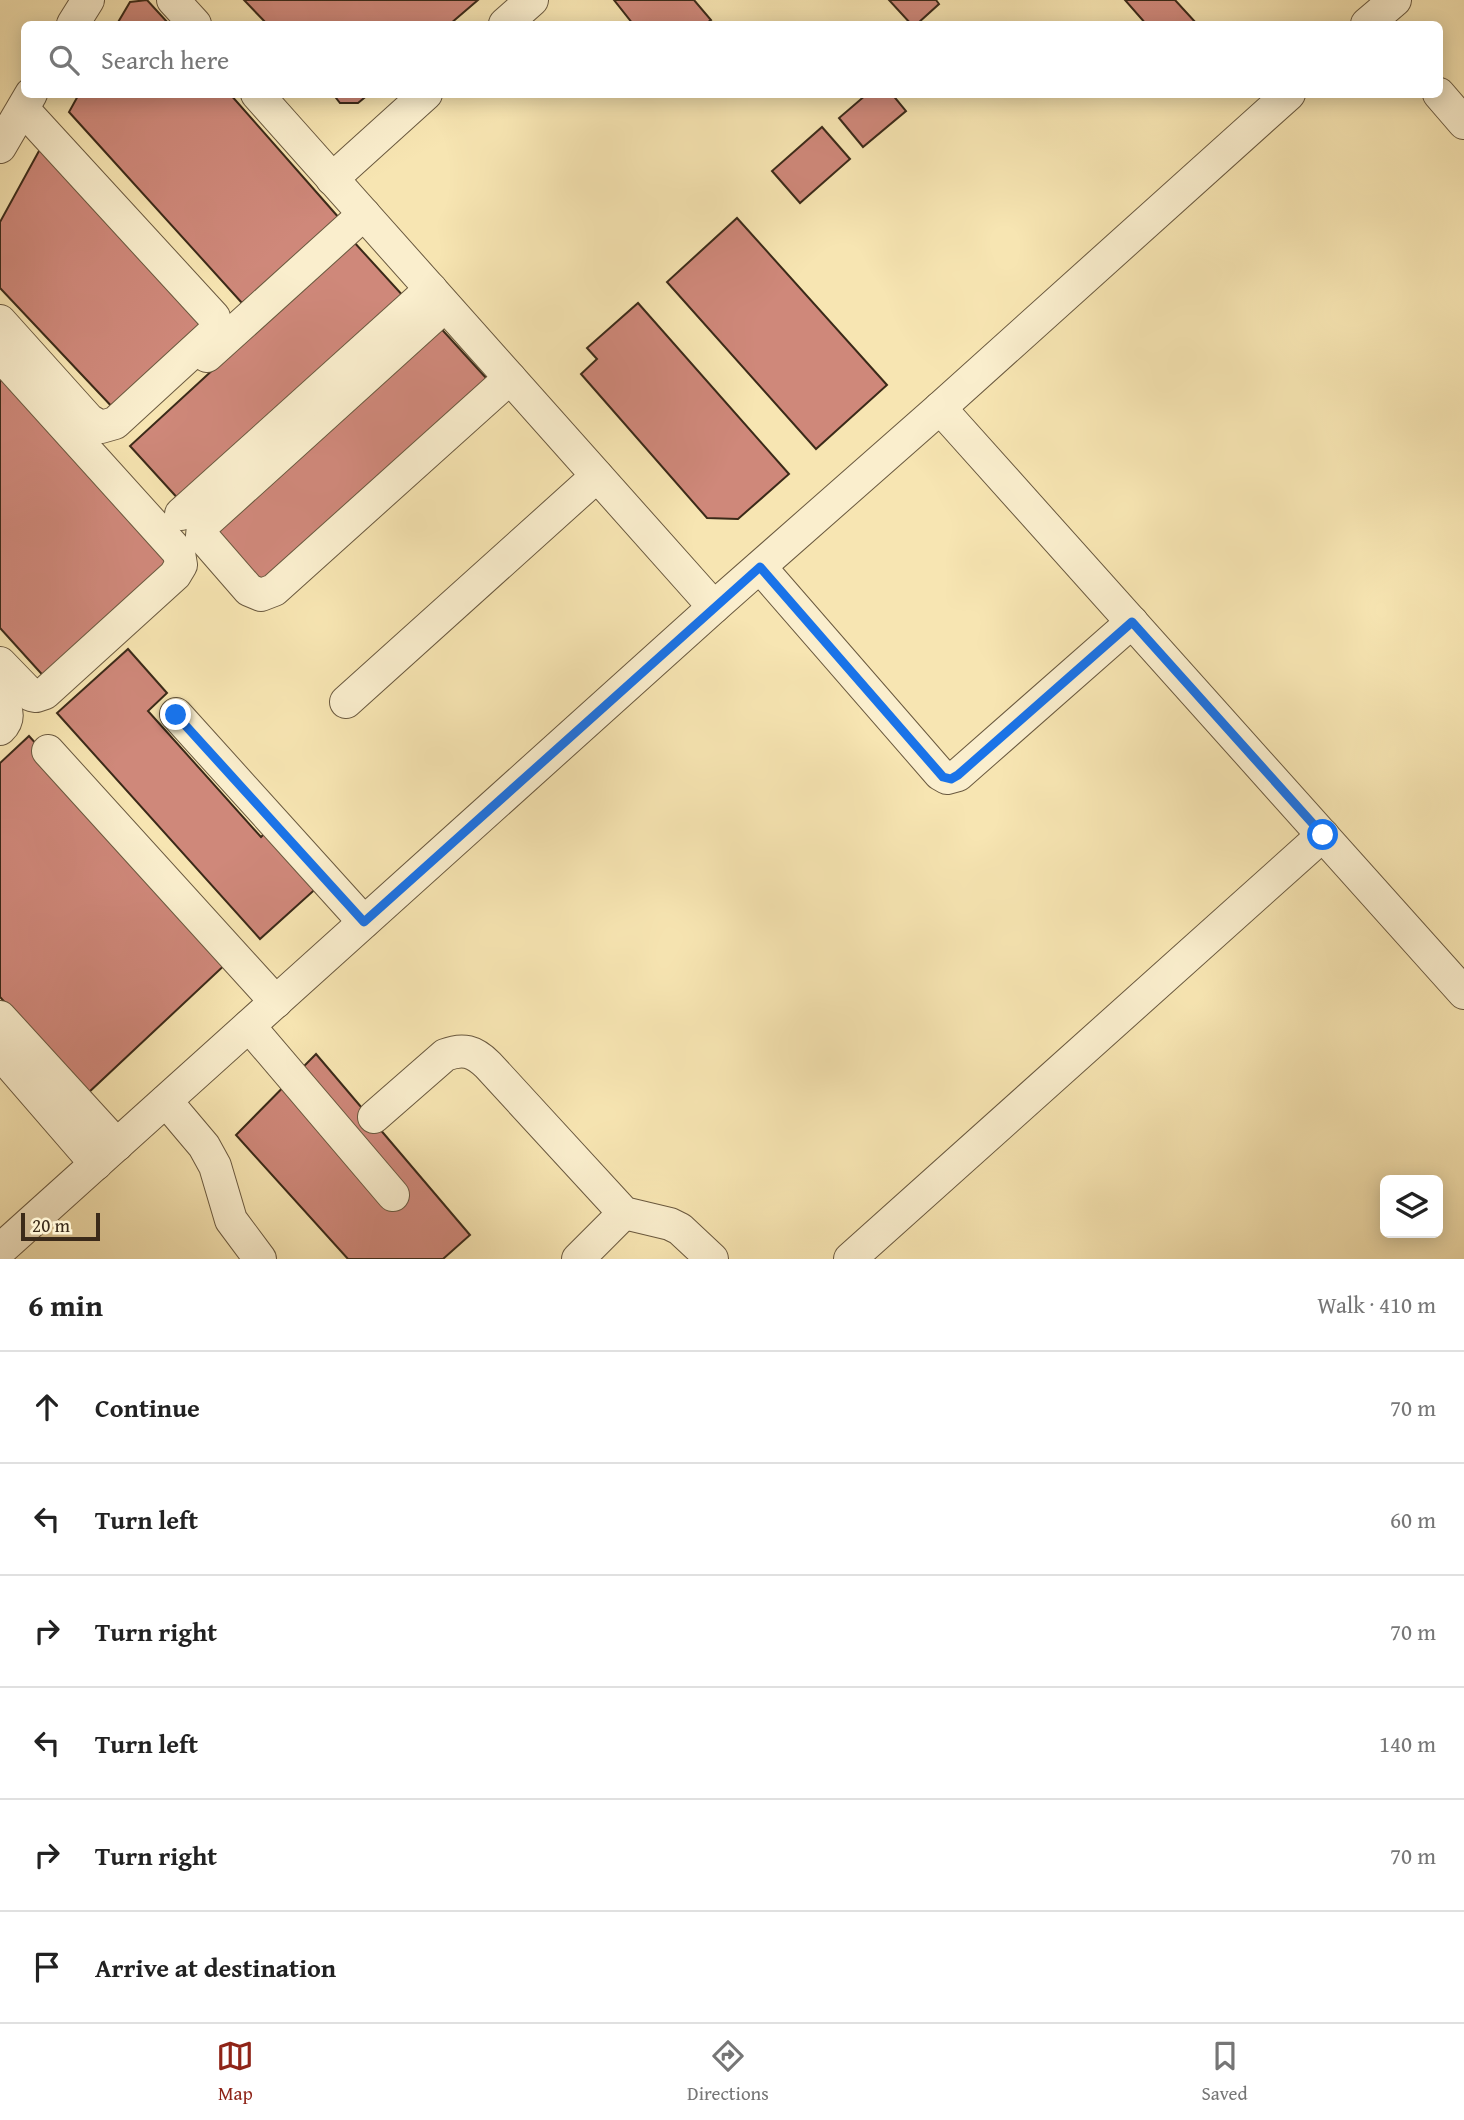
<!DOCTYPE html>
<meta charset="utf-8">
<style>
:root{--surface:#fff;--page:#f6f6f6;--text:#222;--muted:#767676;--line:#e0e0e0;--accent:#8f2418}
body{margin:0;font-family:"Gentium Book Plus",serif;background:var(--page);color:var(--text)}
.controls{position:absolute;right:21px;bottom:21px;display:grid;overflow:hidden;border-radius:10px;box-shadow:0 4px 18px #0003}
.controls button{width:63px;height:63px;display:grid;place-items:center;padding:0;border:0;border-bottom:2px solid var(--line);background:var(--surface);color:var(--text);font:35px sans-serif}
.scale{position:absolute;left:21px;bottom:18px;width:79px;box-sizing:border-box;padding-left:7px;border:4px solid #3b2a19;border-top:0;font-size:19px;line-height:24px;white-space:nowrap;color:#3b2a19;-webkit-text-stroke:5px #faeecd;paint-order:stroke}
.stop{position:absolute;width:21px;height:21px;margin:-16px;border:5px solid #1a73e8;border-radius:50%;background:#fff}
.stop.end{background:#1a73e8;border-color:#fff;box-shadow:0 2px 7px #0008}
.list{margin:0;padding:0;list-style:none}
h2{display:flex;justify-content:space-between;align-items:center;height:91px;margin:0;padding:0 28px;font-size:30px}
h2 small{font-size:23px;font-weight:400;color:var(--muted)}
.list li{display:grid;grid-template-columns:46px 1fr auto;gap:21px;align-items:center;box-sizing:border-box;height:112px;padding:0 28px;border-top:2px solid var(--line)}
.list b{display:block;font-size:26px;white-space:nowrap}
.list em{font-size:23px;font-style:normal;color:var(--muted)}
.icon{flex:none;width:38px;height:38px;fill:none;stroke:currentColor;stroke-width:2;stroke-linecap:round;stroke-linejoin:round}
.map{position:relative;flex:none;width:1464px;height:1259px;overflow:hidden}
.search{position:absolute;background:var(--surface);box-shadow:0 4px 18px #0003;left:21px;right:21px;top:21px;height:77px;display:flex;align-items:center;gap:18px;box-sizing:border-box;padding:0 24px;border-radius:10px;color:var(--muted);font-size:26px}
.sheet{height:763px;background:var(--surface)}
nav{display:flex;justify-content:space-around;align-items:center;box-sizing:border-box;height:98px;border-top:2px solid var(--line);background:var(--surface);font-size:19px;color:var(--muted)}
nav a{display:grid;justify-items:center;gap:4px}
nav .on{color:var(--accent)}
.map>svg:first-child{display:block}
</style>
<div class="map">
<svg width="1464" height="1259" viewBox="0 0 1464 1259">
<rect width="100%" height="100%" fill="#f7e5b2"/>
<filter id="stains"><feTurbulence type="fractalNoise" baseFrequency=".00286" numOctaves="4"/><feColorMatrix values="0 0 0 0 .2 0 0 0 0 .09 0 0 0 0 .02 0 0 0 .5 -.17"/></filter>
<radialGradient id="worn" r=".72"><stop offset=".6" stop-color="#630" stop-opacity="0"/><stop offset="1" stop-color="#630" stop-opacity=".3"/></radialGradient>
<!-- building -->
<g fill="#cf887a" stroke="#3b2a19" stroke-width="2">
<path d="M147 0 169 24H117L130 2Z"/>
<path d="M244 0H478L450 24H267Z"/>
<path d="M614 0H694L711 20 705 24H633Z"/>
<path d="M889 0H936L939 4 917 24H911Z"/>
<path d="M1125 0H1175L1197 24H1146Z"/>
<path d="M79 94H230L340 219 242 303 69 112Z"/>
<path d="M333 94H369L358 103H340Z"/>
<path d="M867 94H892L906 111 863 147 839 118Z"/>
<path d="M822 127 850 159 800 203 772 171Z"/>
<path d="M45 140 209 326 116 411 0 288V222Z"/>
<path d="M737 218 887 385 816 449 667 282Z"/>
<path d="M353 241 405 298 182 503 130 446Z"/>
<path d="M638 303 789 474 738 519 707 518 581 374 597 359 587 348Z"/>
<path d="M436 323 487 379 264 584 213 527Z"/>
<path d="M0 369 174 564 48 681 0 628Z"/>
<path d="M128 649 167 693 148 711 261 837 270 828 321 884 260 939 57 713Z"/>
<path d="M29 736 230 960 87 1094 0 997V763Z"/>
<path d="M316 1054 470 1235 443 1259H348L236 1135Z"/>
</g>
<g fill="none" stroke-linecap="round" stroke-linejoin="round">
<!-- minor casing -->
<g stroke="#6a593f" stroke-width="34">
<g id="minor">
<path d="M173 0 195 24"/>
<path d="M73 24 88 0"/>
<path d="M505 24 532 0"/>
<path d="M1367 24 1395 0"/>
<path d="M257 94 714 607"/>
<path d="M1439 94 1464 123"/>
<path d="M0 147 31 94"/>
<path d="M332 179 426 94"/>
<path d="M445 306 203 525 202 536 249 590 261 595 274 590 510 378"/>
<path d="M0 321 89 420 101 427 115 423 212 334 216 326 214 317 23 109"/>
<path d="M0 355 179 553 181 565 175 575 45 693 36 696 31 695 0 663"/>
<path d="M207 356 364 214"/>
<path d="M940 408 1464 993"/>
<path d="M181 514 431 289"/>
<path d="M760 567 940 774 947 778 958 775 1132 622"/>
<path d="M0 701C9 711 9 720 0 729"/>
<path d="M346 702 597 476"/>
<path d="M176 714 364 922"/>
<path d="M48 751 276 1002"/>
<path d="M0 1017 117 1145"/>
<path d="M249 1026 393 1195"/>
<path d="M0 1053 96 1164"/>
<path d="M166 1101 204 1146 215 1166 231 1220 260 1259"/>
<path d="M374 1117 445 1055C463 1048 474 1051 488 1065L624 1213 670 1224 680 1229 712 1259"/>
<path d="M0 1250 714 607 940 408 1289 94"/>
<path d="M578 1259 624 1213"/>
<path d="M850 1259 1323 835"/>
</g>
</g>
<!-- minor -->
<use href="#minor" stroke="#faeecd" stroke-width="32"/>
</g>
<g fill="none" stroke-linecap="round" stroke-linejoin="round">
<!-- route -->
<path stroke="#1a73e8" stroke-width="9" d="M176 715 364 922 760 567 943 777 951 779 958 775 1132 622 1323 835"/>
</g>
<rect width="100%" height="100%" filter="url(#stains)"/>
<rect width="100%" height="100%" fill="url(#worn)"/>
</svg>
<div class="controls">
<button><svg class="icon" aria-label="layers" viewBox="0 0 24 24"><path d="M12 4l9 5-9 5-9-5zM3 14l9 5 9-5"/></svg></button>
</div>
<div class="scale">20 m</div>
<div class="stop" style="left:1323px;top:835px"></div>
<div class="stop end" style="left:176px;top:715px"></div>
<div class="search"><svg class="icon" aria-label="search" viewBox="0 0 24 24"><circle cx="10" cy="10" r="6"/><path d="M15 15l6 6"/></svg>Search here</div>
</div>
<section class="sheet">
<h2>6 min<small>Walk · 410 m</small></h2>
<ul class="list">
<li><svg class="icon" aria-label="ahead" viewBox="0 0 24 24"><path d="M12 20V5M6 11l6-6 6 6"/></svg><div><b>Continue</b></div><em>70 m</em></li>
<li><svg class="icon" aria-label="left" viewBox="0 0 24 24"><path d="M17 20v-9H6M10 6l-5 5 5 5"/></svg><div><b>Turn left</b></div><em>60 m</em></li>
<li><svg class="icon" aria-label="right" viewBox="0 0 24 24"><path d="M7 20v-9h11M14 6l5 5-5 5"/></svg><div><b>Turn right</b></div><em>70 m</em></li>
<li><svg class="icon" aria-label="left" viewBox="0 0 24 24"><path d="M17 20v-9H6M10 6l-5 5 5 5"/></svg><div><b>Turn left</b></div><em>140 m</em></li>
<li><svg class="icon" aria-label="right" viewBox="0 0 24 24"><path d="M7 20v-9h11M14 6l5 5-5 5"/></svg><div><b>Turn right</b></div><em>70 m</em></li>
<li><svg class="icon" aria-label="arrive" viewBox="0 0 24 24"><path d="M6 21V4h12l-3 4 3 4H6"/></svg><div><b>Arrive at destination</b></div></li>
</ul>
</section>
<nav>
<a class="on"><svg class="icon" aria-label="map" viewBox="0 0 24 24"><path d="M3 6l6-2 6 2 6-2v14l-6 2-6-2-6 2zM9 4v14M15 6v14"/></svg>Map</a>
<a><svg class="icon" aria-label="directions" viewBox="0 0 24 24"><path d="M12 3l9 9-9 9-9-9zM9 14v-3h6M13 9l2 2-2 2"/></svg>Directions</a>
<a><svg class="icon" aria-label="saved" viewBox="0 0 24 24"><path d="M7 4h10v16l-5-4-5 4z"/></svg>Saved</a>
</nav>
